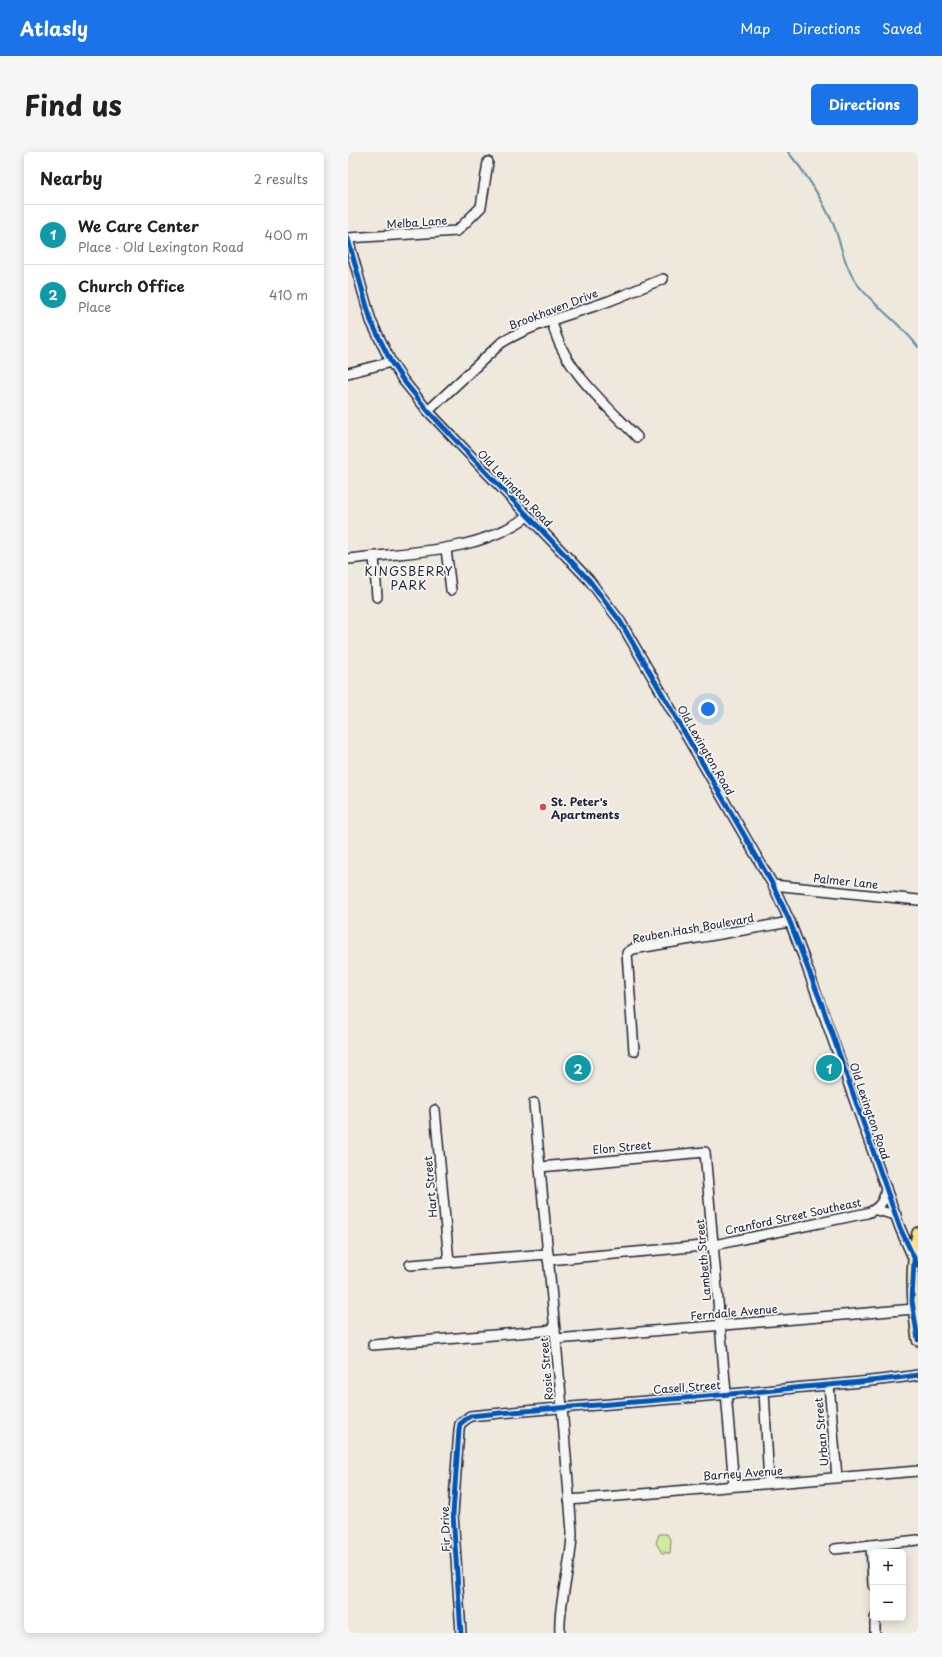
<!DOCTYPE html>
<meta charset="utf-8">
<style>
:root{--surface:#fff;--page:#f6f6f6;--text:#202124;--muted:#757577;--line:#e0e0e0;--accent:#1a73e8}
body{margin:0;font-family:"Playpen Sans",sans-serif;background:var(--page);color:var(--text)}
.controls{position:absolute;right:12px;bottom:12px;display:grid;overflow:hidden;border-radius:6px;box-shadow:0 2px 10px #0003}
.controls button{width:36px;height:36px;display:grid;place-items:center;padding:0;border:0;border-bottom:1px solid var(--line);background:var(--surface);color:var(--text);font:20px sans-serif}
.you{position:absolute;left:360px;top:557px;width:14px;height:14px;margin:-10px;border:3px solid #fff;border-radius:50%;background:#1a73e8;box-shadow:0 0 0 6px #1a73e833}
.badge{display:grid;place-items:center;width:26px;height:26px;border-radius:50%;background:var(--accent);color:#fff;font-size:13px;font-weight:700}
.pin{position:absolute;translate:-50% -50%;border:2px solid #fff;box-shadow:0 1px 4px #0006}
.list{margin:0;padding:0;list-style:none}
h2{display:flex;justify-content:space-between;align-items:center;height:52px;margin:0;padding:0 16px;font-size:17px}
h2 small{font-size:13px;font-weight:400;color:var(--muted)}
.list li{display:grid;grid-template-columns:26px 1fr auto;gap:12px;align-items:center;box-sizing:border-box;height:60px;padding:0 16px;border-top:1px solid var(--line)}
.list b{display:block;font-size:15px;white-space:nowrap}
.list p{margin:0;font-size:13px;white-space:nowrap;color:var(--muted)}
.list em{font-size:13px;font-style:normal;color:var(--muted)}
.map{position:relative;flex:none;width:570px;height:1481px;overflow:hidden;border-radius:6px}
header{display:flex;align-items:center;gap:24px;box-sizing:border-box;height:56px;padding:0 20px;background:var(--accent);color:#fff}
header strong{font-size:19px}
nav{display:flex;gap:22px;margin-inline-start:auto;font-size:14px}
.intro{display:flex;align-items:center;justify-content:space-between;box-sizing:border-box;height:96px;padding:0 24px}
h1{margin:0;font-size:28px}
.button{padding:10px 18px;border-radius:6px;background:var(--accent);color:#fff;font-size:14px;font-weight:700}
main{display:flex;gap:24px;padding:0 24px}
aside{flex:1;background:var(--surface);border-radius:6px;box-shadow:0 2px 10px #0003}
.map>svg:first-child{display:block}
</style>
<header>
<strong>Atlasly</strong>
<nav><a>Map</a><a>Directions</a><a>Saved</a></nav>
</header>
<div class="intro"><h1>Find us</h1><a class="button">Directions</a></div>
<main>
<aside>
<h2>Nearby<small>2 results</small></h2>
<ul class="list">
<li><span class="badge" style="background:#0f9aa8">1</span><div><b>We Care Center</b><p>Place · Old Lexington Road</p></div><em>400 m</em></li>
<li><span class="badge" style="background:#0f9aa8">2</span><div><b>Church Office</b><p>Place</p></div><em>410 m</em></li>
</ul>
</aside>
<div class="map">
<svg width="570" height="1481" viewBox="0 0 570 1481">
<defs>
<pattern id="forest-crowns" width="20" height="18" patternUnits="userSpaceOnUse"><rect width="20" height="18" fill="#d2e99e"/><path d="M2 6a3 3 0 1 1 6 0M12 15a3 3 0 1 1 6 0" fill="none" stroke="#b4c889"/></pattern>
</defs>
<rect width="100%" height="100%" fill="#eee9dc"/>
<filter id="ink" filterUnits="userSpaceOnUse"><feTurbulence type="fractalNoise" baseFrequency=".025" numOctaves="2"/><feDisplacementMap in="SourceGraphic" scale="8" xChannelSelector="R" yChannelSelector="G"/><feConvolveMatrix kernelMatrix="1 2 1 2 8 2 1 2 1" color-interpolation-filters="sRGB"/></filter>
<g filter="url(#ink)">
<!-- forest -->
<path fill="url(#forest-crowns)" stroke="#7a866c" d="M311 1382H319L323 1389 322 1401H314L308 1391Z"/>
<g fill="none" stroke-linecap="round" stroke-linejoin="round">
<!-- stream -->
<path stroke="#628ea6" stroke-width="2" d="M440 0C458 21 472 44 484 69 493 89 494 109 507 129 525 154 552 170 570 195"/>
<!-- minor casing -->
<g stroke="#22223b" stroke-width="12">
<g id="minor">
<path d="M0 86 109 79 133 55 140 10"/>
<path d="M0 87 23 169 43 210 55 228 80 259 241 428 272 469 425 733 442 770 455 804 552 1076 566 1108"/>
<path d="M204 168C212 214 258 253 289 285"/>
<path d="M0 221 43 210"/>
<path d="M80 259 153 191C186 171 225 162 261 149 279 142 297 134 315 127"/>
<path d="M98 397 103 438"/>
<path d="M26 404 29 445"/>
<path d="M0 407C62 399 128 402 180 364"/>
<path d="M425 733 570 748"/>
<path d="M286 899 279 801 285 797 442 770"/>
<path d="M186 951 214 1255 224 1380C224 1413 210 1450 212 1481"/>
<path d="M87 958 101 1110"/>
<path d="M192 1015 357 1000 386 1333"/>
<path d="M528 1058 548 1063"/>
<path d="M200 1108 366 1093 519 1061C531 1057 537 1049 538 1036"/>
<path d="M62 1113 200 1102"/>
<path d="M208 1187 566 1157"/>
<path d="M25 1193 207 1178"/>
<path d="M481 1233 489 1325"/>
<path d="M416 1239 421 1331"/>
<path d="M221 1348 570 1319"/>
<path d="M523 1393 525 1433"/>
<path d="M487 1397 570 1388"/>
<path d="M527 1466V1481"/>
<path d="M113 1481 105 1362 111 1278 112 1272 122 1264C233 1253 345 1247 456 1235 494 1232 532 1229 570 1223"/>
</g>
</g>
<!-- major casing -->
<g stroke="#22223b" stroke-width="14">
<path id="major" d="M570 1081C562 1117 565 1152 570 1188"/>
</g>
<!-- minor -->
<use href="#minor" stroke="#f6f6f2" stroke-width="9"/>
<!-- major -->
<use href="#major" stroke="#fae180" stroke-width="11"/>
<!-- cycleway casing -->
<g stroke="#f6f6f2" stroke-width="8">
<g id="cycleway">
<path d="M0 87 23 169 43 210 55 228 80 259 241 428 272 469 425 733 442 770 474 853 552 1076 570 1114"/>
<path d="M566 1108 564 1149 570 1188"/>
<path d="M113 1481 105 1362 111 1278 112 1272 122 1264C233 1253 345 1247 456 1235 494 1232 532 1229 570 1223"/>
</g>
</g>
<!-- cycleway -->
<use href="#cycleway" stroke="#0057b8" stroke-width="5"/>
</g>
</g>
<!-- markers -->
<circle fill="#d1495b" stroke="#f6f6f2" stroke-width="1.5" cx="195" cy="655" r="4"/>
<g text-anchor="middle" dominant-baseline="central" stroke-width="3.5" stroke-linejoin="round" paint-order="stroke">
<!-- street labels -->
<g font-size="11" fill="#22223b" stroke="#f6f6f2">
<text transform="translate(69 70) rotate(-4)">Melba Lane</text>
<text transform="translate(205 157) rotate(-21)">Brookhaven Drive</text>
<text transform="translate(167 336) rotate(46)">Old Lexington Road</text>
<text transform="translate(358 598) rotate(60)">Old Lexington Road</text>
<text transform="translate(498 729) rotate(6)">Palmer Lane</text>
<text transform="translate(345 776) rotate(-10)">Reuben Hash Boulevard</text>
<text transform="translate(522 959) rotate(71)">Old Lexington Road</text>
<text transform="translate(274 995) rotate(-5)">Elon Street</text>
<text transform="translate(82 1035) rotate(-95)">Hart Street</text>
<text transform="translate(445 1064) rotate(-12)">Cranford Street Southeast</text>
<text transform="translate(355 1108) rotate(-95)">Lambeth Street</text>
<text transform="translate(386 1160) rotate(-5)">Ferndale Avenue</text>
<text transform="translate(198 1217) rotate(-95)">Rosie Street</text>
<text transform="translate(339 1235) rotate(-4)">Casell Street</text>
<text transform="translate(473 1280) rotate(-95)">Urban Street</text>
<text transform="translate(395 1321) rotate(-4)">Barney Avenue</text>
<text transform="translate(97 1377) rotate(-92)">Fir Drive</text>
</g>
<!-- poi labels -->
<g font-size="11" font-weight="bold" fill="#22223b" stroke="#f6f6f2" text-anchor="start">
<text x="203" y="649">St. Peter's<tspan x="203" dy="13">Apartments</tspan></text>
</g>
<!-- neighbourhood labels -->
<g font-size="12" letter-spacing="1" fill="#22223b" stroke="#f6f6f2">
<text x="61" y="419">KINGSBERRY<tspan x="61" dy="14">PARK</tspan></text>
</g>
</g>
</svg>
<div class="controls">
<button>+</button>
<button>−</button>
</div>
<div class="you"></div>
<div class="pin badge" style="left:481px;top:916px;background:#0f9aa8">1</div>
<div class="pin badge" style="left:230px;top:916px;background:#0f9aa8">2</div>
</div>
</main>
